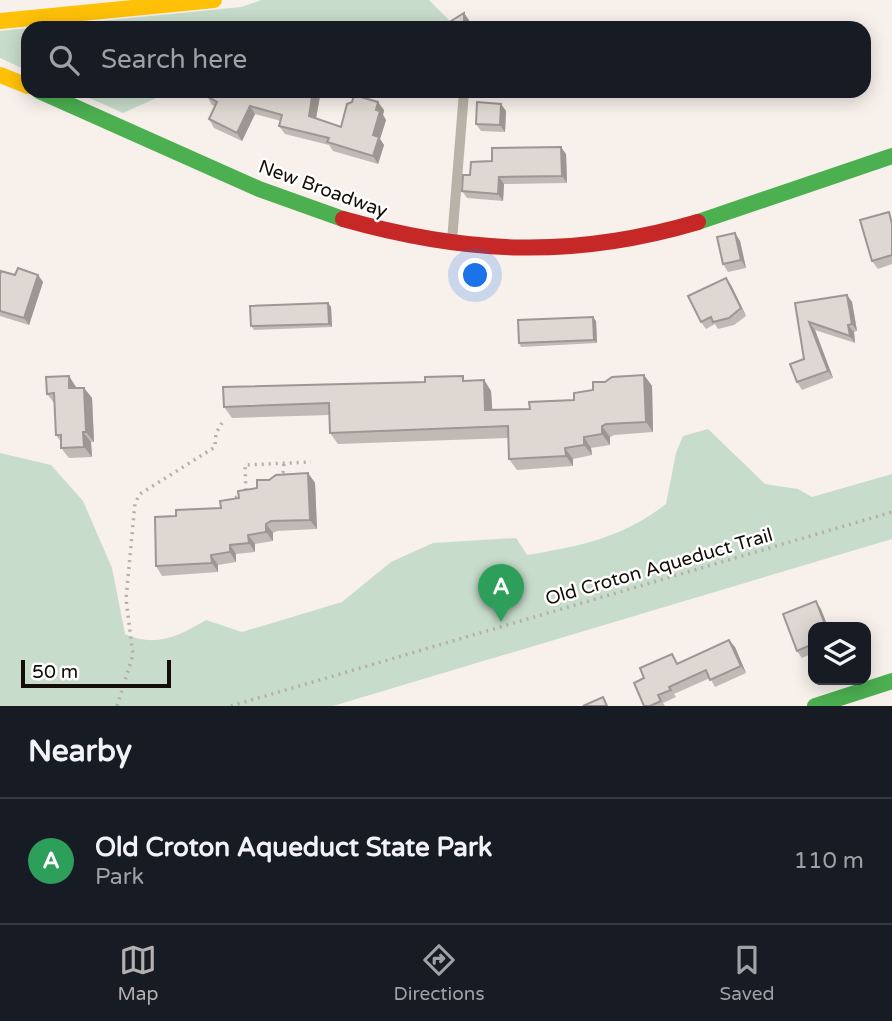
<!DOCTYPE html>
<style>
:root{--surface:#171b24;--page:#242831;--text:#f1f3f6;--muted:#9ea1a6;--line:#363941;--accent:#b2afae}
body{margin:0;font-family:"Varela Round",sans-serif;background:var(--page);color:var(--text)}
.controls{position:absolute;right:21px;bottom:21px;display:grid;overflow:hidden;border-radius:14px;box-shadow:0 4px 18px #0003}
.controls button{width:63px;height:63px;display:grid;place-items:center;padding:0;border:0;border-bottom:2px solid var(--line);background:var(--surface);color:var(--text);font:35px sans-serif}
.scale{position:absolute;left:21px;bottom:18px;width:150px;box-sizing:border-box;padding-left:7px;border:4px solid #150d08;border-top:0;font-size:19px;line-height:24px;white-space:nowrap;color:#150d08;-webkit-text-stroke:5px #fff;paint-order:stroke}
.you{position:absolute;left:476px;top:276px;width:24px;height:24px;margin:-18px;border:5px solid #fff;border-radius:50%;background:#1a73e8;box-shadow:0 0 0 10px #1a73e833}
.badge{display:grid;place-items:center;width:46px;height:46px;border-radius:50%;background:var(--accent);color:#fff;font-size:23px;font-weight:700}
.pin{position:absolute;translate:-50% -58px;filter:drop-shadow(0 2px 4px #0008)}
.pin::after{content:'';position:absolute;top:37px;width:24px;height:21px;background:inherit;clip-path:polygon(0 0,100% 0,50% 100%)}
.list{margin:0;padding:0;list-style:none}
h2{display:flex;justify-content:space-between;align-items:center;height:91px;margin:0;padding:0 28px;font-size:30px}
h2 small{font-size:23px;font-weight:400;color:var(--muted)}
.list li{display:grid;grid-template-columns:46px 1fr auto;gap:21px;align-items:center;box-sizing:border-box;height:126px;padding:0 28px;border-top:2px solid var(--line)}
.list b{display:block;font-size:26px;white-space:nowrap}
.list p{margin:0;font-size:23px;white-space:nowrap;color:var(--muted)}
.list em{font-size:23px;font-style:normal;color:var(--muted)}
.icon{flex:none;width:38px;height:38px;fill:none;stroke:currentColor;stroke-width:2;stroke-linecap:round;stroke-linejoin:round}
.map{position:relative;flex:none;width:892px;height:706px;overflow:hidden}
.search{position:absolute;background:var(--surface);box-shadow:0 4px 18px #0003;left:21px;right:21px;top:21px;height:77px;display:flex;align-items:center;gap:18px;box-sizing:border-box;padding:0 24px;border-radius:21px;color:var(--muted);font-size:26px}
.sheet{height:217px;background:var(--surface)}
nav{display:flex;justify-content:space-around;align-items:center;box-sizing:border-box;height:98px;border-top:2px solid var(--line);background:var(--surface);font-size:19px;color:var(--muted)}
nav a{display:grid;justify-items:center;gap:4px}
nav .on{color:var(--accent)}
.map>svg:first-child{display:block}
</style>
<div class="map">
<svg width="892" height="706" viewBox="0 0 892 706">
<rect width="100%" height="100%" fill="#f7f0eb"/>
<!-- green -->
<g fill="#c7dccb">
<path d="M262 0H429L453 24 447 28H29L241 7Z"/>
<path d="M28 28V71L0 58V31Z"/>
<path d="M74 91H172L123 113Z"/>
<path d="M708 429 765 484 798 489 812 497 892 474V539L333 706H0V453L51 465 83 501 112 568 125 634C156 648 179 636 206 620L242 632 342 602 391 562 433 543 516 538 527 555C581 546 622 538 666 504L676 453 683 436Z"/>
</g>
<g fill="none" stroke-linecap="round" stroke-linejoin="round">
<!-- path -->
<g stroke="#b5afa7" stroke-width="3.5" stroke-dasharray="2 5" stroke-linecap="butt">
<path d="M276 476 283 472 284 464"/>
<path d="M229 501 246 492 245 465 311 462"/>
<path d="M117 706 133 655 126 599 135 503 140 494 215 447 216 433 222 423"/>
<path d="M231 706 892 512"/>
</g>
<!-- lane -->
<path stroke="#b9b2a8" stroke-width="10" d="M452 241 464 92"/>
<!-- fast -->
<g stroke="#4caf50" stroke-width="16">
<path d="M39 91 259 189 343 219"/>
<path d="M698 222 892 156"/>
<path d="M815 706 892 681"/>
</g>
<!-- slow -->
<g stroke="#ffc107" stroke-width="16">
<path d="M0 21 214 0"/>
<path d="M0 75 28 86"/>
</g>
<!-- jam -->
<path stroke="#c62828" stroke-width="16" d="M343 219C467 254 573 259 698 222"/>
</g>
<!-- wall -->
<g fill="#c0bab5">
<path d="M207 96H320L316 118 341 127 384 110 383 115 386 120 380 139 384 145 378 164 333 151 329 145 285 134 279 126 281 121 255 114 242 141 214 128 209 119 215 106 212 105Z"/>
<path d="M501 104 506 111 505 132 481 131 476 124Z"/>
<path d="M566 154 567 183 504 184 503 201 467 198 462 191 470 175 492 161Z"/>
<path d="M892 217V264L878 269 872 261Z"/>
<path d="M735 233 740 241 746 268 728 272 723 264Z"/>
<path d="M0 275H38L43 282 29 325 0 316Z"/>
<path d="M731 285 746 316 734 325 718 329 715 324 706 329 701 322Z"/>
<path d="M847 295 852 302 857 331 854 332 855 343 815 330 833 378 802 390 797 382 804 359 795 303Z"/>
<path d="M328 303 331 307 332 327 254 330 251 326Z"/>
<path d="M596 321 597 343 521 347 519 343Z"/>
<path d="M644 375 652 386 653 432 614 435 610 437V445L591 448 592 455 573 459V466L517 470 509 459 508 438 338 444 330 433 329 415 232 418 224 407 466 381 484 380 491 391 492 409H530L574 400 605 382Z"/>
<path d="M69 376 76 388H84L92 398 94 442H91L92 457 69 458 61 448V442L56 435 55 404 47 394Z"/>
<path d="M308 473 315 483 317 529 277 531 273 533V541L255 544V552L236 554V562L218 565V572L162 576 156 566 176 516 221 508 269 480Z"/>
<path d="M821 609 813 627V653L802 658 797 651Z"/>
<path d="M735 647 746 673 715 687 710 678 674 694 676 697 663 703 665 706H644L678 663Z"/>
</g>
<!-- shaded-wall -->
<g fill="#9c9793">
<path d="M464 13 469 20V28H464Z"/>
<path d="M313 91H316L320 96 315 124 309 116Z"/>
<path d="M378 102 384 110 383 115 386 120 380 139 384 145 378 164 373 156V135L376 110Z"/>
<path d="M501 104 506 111 505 132 500 125Z"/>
<path d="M250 106 255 114 242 141 237 133Z"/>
<path d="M561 147 566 154 567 183 562 176Z"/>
<path d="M499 177 504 184 503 201 498 194Z"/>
<path d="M735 233 740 241 746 268 741 260Z"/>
<path d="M38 275 43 282 29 325 24 318Z"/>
<path d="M726 278 731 285 746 316 741 308Z"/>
<path d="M847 295 852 302 857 331 852 324Z"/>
<path d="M328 303 331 307 332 327 329 324Z"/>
<path d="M593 317 596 321 597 343 594 340Z"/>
<path d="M809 322 815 330 833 378 828 371Z"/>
<path d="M848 325 854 332 855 343 850 336Z"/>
<path d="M644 375 652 386 653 432 646 422Z"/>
<path d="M69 376 76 387 77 399 69 388Z"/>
<path d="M484 380 491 391 493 420 485 410Z"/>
<path d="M84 388 92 398 94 442 86 432Z"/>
<path d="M602 426 610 437V445L602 434Z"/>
<path d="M83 432 91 442 92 457 84 447Z"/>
<path d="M584 437 591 448 592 455 584 445Z"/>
<path d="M565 448 573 459V466L566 456Z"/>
<path d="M308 473 315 483 317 529 310 520Z"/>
<path d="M266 524 273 533V541L266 532Z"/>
<path d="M248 535 255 544V552L249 543Z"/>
<path d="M230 545 236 554V562L230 552Z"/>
<path d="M211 555 218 565V572L212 563Z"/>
<path d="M816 601 821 609 828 627H826Z"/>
<path d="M729 640 735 647 746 673 741 666Z"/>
</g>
<!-- building -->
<g fill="#dfd8d2" stroke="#9c9793" stroke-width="2">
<path d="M464 13V28H440Z"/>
<path d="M209 91H313L309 116 341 127 347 104 352 102 354 95 378 102 376 110 380 111 373 135 379 137 373 156 327 142 329 138 279 126 282 115 250 106 237 133 209 119 217 102 207 96Z"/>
<path d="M477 102 501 104 500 125 476 124Z"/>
<path d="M561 147 562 176 499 177 498 194 462 191 463 175H470L471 162 492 161V148Z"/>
<path d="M889 212 892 224V255L872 261 860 220Z"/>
<path d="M735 233 741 260 723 264 717 237Z"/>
<path d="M18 268 38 275 24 318 0 311V275L1 271 15 275Z"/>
<path d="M726 278 741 308 729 318 713 322 711 317 701 322 688 296Z"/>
<path d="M847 295 852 324 848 325 850 336 809 322 828 371 797 382 790 364 804 359 795 303Z"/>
<path d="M328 303 329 324 251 326 250 306Z"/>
<path d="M593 317 594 340 519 343 518 320Z"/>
<path d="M644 375 646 422 606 424 602 426V434L584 437V445L565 448 566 456 509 459 508 426 330 433 329 403 224 407 223 387 425 382V377L463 376V381L484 380 485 410 530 409 529 402 574 400V393L593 390V382H605L612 377Z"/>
<path d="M69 376V388H84L86 432H83L84 447 61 448V435H56L54 393 47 394 46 377Z"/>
<path d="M308 473 310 520 271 521 266 524V532L248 535 249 543 230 545V552L211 555 212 563 156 566 155 517 176 516V510L221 508 220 501 239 498 238 491 257 488V480H269L276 475Z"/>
<path d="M816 601 826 627H813V644L797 651 783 614Z"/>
<path d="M729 640 741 666 710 680 706 670 669 687 671 690 658 695 661 701 650 706H644L634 683 644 678 640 668 672 654 677 664Z"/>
<path d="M603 697 607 706H583Z"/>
</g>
<g text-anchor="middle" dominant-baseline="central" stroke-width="5" stroke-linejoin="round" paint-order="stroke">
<!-- street labels -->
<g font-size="19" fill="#150d08" stroke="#fff">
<text transform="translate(323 189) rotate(20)">New Broadway</text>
<text transform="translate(659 567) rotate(-16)">Old Croton Aqueduct Trail</text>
</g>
</g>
</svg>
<div class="controls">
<button><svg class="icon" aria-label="layers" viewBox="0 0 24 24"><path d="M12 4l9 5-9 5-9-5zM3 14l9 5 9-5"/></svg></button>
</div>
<div class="scale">50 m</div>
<div class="you"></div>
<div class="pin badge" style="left:501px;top:622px;background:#2e9e5b">A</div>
<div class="search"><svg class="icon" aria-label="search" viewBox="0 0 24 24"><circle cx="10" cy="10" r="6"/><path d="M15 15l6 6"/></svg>Search here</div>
</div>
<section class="sheet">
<h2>Nearby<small></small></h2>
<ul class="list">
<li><span class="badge" style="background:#2e9e5b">A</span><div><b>Old Croton Aqueduct State Park</b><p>Park</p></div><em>110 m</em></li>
</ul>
</section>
<nav>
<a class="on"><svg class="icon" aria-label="map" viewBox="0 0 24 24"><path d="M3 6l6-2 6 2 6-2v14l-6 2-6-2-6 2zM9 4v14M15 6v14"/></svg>Map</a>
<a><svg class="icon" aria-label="directions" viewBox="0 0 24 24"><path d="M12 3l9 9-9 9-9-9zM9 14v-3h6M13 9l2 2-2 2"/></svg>Directions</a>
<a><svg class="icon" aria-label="saved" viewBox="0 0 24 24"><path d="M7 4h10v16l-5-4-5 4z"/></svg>Saved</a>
</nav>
